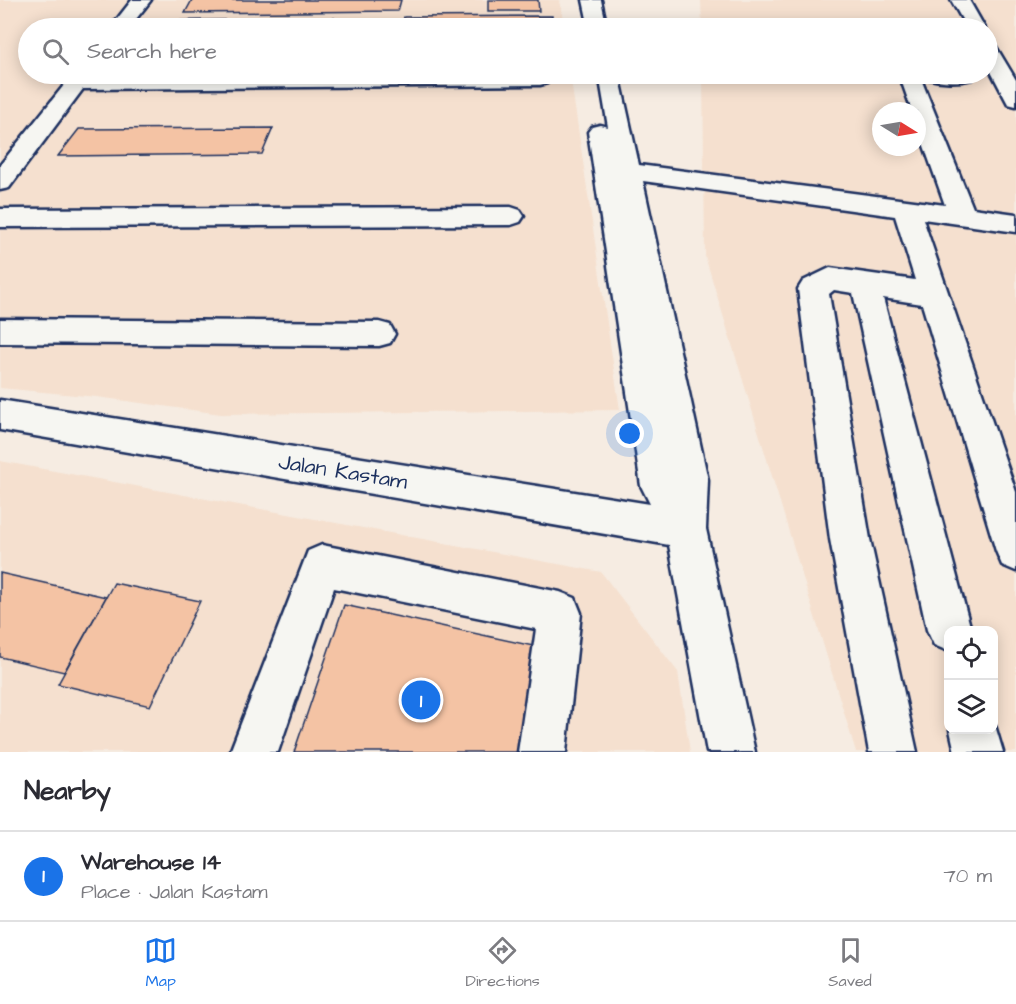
<!DOCTYPE html>
<meta charset="utf-8">
<style>
:root{--surface:#fff;--page:#f2f2f3;--text:#2b2b33;--muted:#7c7c81;--line:#e1e1e2;--accent:#1a73e8}
body{margin:0;font-family:"Architects Daughter",sans-serif;background:var(--page);color:var(--text)}
.controls{position:absolute;right:18px;bottom:18px;display:grid;overflow:hidden;border-radius:12px;box-shadow:0 3px 15px #0003}
.controls button{width:54px;height:54px;display:grid;place-items:center;padding:0;border:0;border-bottom:2px solid var(--line);background:var(--surface);color:var(--text);font:30px sans-serif}
.compass{position:absolute;left:872px;top:102px;width:54px;height:54px;border-radius:50%;background:var(--surface);box-shadow:0 3px 15px #0003;rotate:101deg}
.you{position:absolute;left:630px;top:434px;width:21px;height:21px;margin:-15px;border:4px solid #fff;border-radius:50%;background:#1a73e8;box-shadow:0 0 0 9px #1a73e833}
.badge{display:grid;place-items:center;width:39px;height:39px;border-radius:50%;background:var(--accent);color:#fff;font-size:20px;font-weight:700}
.pin{position:absolute;translate:-50% -50%;border:3px solid #fff;box-shadow:0 2px 6px #0006}
.list{margin:0;padding:0;list-style:none}
h2{display:flex;justify-content:space-between;align-items:center;height:78px;margin:0;padding:0 24px;font-size:26px}
h2 small{font-size:20px;font-weight:400;color:var(--muted)}
.list li{display:grid;grid-template-columns:39px 1fr auto;gap:18px;align-items:center;box-sizing:border-box;height:90px;padding:0 24px;border-top:2px solid var(--line)}
.list b{display:block;font-size:22px;white-space:nowrap}
.list p{margin:0;font-size:20px;white-space:nowrap;color:var(--muted)}
.list em{font-size:20px;font-style:normal;color:var(--muted)}
.icon{flex:none;width:33px;height:33px;fill:none;stroke:currentColor;stroke-width:2;stroke-linecap:round;stroke-linejoin:round}
.map{position:relative;flex:none;width:1016px;height:752px;overflow:hidden}
.search{position:absolute;background:var(--surface);box-shadow:0 3px 15px #0003;left:18px;right:18px;top:18px;height:66px;display:flex;align-items:center;gap:15px;box-sizing:border-box;padding:0 21px;border-radius:33px;color:var(--muted);font-size:22px}
.sheet{height:168px;background:var(--surface)}
nav{display:flex;justify-content:space-around;align-items:center;box-sizing:border-box;height:84px;border-top:2px solid var(--line);background:var(--surface);font-size:16px;color:var(--muted)}
nav a{display:grid;justify-items:center;gap:3px}
nav .on{color:var(--accent)}
.map>svg:first-child{display:block}
</style>
<div class="map">
<svg width="1016" height="752" viewBox="0 0 1016 752">
<rect width="100%" height="100%" fill="#f6ece2"/>
<filter id="ink" filterUnits="userSpaceOnUse"><feTurbulence type="fractalNoise" baseFrequency=".0167" numOctaves="2"/><feDisplacementMap in="SourceGraphic" scale="12" xChannelSelector="R" yChannelSelector="G"/><feConvolveMatrix kernelMatrix="1 2 1 2 8 2 1 2 1" color-interpolation-filters="sRGB"/></filter>
<g filter="url(#ink)">
<!-- built -->
<g fill="#f5e0cf" fill-rule="evenodd">
<path d="M0 0H560L564 28H28V74H570L620 410 221 414 97 397 0 388Z"/>
<path d="M701 0H1016V752H856L705 256 703 74H988V28H702ZM881 111H917V147H881ZM948 630H994V730H948Z"/>
<path d="M0 461 601 572 678 672 690 752H0Z"/>
</g>
<!-- building -->
<g fill="#f4c3a4" stroke="#1b2f5e" stroke-width="1.5">
<path d="M192 0H401L398 11 185 13Z"/>
<path d="M488 0H538L539 11H488Z"/>
<path d="M552 16V28H401L404 17Z"/>
<path d="M334 18 332 28H145L151 21Z"/>
<path d="M273 128 262 154 58 156 79 129Z"/>
<path d="M0 573 106 597 64 672 0 657Z"/>
<path d="M114 583 200 601 150 706 58 684Z"/>
<path d="M344 605 538 647 522 752H294Z"/>
</g>
<g fill="none" stroke-linecap="round" stroke-linejoin="round">
<!-- minor casing -->
<g stroke="#1b2f5e" stroke-width="5">
<g id="minor">
<path d="M132 0H151L129 28H110Z"/>
<path d="M583 0H601L607 28H589Z"/>
<path d="M951 0H969L985 28H967Z"/>
<path d="M988 43 995 45 1016 80V106L1008 104 988 66Z"/>
<path d="M73 74H94L93 76 543 74 551 79 547 83 540 85 83 89 9 188 0 190V165Z"/>
<path d="M599 74H619L639 165 945 205 917 126V111H912L899 74H919L973 208 1016 214V232L923 219 1016 492V571L1002 565 996 551 922 304 883 298 971 630H948V651L934 645 927 630 853 293 834 290 829 294 870 539 917 752H869L830 539 798 289 803 281 830 268 915 280 895 216 643 181 708 480 706 529 755 752H707L669 545 0 430V400L650 504 641 486 588 132 592 127 600 125 608 127Z"/>
<path d="M923 74H974L975 75 972 79C958 83 940 82 926 78Z"/>
<path d="M511 207 520 210 524 216 520 222 511 225 0 227V209Z"/>
<path d="M0 319 379 322 390 325 395 334 390 343 379 346 0 343Z"/>
<path d="M322 545 560 592 575 598 581 613 566 752H518L536 629 334 588 278 752H230L308 551Z"/>
<path d="M994 722 1003 752H955L950 730H994Z"/>
</g>
</g>
<!-- minor -->
<use href="#minor" fill="#f6f6f2" fill-rule="evenodd"/>
</g>
</g>
<g text-anchor="middle" dominant-baseline="central" stroke-width="5" stroke-linejoin="round" paint-order="stroke">
<!-- street labels -->
<g font-size="22" fill="#1b2f5e" stroke="#f6f6f2">
<text transform="translate(343 472) rotate(9)">Jalan Kastam</text>
</g>
</g>
</svg>
<div class="controls">
<button><svg class="icon" aria-label="locate" viewBox="0 0 24 24"><circle cx="12" cy="12" r="6"/><path d="M12 2v4M12 18v4M2 12h4M18 12h4"/></svg></button>
<button><svg class="icon" aria-label="layers" viewBox="0 0 24 24"><path d="M12 4l9 5-9 5-9-5zM3 14l9 5 9-5"/></svg></button>
</div>
<svg class="compass" viewBox="-18 -18 36 36"><path d="M0-13l5 13h-10z" fill="#e53935"/><path d="M0 13l5-13h-10z" fill="#7c7c81"/></svg>
<div class="you"></div>
<div class="pin badge" style="left:421px;top:700px">1</div>
<div class="search"><svg class="icon" aria-label="search" viewBox="0 0 24 24"><circle cx="10" cy="10" r="6"/><path d="M15 15l6 6"/></svg>Search here</div>
</div>
<section class="sheet">
<h2>Nearby<small></small></h2>
<ul class="list">
<li><span class="badge">1</span><div><b>Warehouse 14</b><p>Place · Jalan Kastam</p></div><em>70 m</em></li>
</ul>
</section>
<nav>
<a class="on"><svg class="icon" aria-label="map" viewBox="0 0 24 24"><path d="M3 6l6-2 6 2 6-2v14l-6 2-6-2-6 2zM9 4v14M15 6v14"/></svg>Map</a>
<a><svg class="icon" aria-label="directions" viewBox="0 0 24 24"><path d="M12 3l9 9-9 9-9-9zM9 14v-3h6M13 9l2 2-2 2"/></svg>Directions</a>
<a><svg class="icon" aria-label="saved" viewBox="0 0 24 24"><path d="M7 4h10v16l-5-4-5 4z"/></svg>Saved</a>
</nav>
